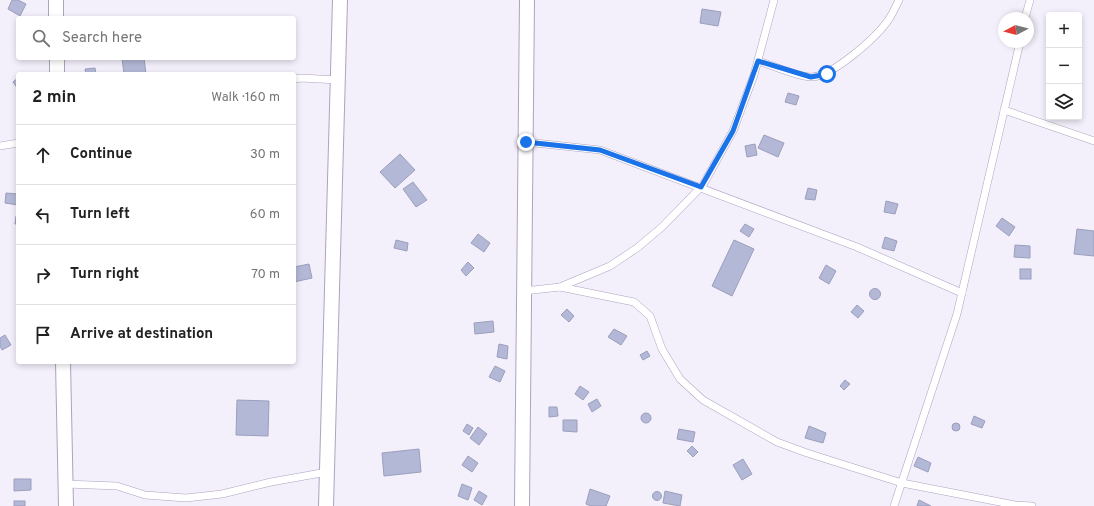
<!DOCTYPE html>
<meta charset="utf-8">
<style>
:root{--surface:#fff;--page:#f6f6f6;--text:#222;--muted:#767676;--line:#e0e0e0}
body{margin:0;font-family:Overpass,sans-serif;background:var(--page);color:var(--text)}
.controls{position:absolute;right:12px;top:12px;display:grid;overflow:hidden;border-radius:4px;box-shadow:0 2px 6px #0003}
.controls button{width:36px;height:36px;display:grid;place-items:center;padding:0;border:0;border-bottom:1px solid var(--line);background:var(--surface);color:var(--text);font:20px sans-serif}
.compass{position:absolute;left:998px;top:12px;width:36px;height:36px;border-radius:50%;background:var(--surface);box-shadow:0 2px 6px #0003;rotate:263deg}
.stop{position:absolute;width:12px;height:12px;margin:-9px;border:3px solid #1a73e8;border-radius:50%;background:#fff}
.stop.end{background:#1a73e8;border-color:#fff;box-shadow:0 1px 4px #0008}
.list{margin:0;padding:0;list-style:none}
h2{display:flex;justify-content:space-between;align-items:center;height:52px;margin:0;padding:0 16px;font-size:17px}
h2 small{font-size:13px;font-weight:400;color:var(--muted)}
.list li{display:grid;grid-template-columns:26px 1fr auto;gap:12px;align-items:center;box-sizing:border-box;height:60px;padding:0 16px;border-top:1px solid var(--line)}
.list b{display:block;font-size:15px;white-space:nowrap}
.list em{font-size:13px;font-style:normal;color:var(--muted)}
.icon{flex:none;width:22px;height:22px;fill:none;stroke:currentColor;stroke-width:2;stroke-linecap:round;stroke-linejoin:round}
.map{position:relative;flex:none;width:1094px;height:506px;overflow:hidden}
.search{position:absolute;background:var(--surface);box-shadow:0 2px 6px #0003;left:16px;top:16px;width:280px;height:44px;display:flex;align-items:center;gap:10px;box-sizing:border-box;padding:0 14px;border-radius:4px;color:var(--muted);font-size:15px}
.panel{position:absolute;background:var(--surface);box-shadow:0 2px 6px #0003;left:16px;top:72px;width:280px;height:292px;border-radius:4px}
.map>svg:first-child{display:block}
</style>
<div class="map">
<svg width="1094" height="506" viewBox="0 0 1094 506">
<rect width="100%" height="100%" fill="#f3effb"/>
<!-- building -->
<g fill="#b3b8d6" stroke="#9b9fbd">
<path d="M12 0H18L26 4 20 16 8 9Z"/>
<path d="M702 9 721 12 718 26 700 23Z"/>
<path d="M122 58H144L146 74H124Z"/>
<path d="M95 68 96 74H86L85 69Z"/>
<path d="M18 78V89L13 82Z"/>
<path d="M788 93 799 96 796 105 785 102Z"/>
<path d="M764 135 784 143 778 157 758 148Z"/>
<path d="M755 144 757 155 747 157 745 146Z"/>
<path d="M400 154 415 170 395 188 380 172Z"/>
<path d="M413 182 427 200 416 207 403 189Z"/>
<path d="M808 188 817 190 815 200 805 199Z"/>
<path d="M6 193 18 194V205L5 203Z"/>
<path d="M886 201 898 204 895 214 884 212Z"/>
<path d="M16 216H18V224H15Z"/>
<path d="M1002 218 1015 227 1009 236 996 226Z"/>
<path d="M745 224 754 229 749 237 740 231Z"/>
<path d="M1077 229 1094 231V256L1074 254Z"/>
<path d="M478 234 490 243 484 252 471 243Z"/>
<path d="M885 237 897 241 894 251 882 248Z"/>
<path d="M396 240 408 243 407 251 394 248Z"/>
<path d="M734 240 754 249 732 296 712 286Z"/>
<path d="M1015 245 1030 246V258L1014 257Z"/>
<path d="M468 262 474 268 466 276 461 270Z"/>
<path d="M309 264 312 278 294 282V267Z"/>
<path d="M826 265 836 271 829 284 819 278Z"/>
<rect x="1020" y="269" width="11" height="10"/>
<circle cx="875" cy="294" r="5.5"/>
<path d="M857 305 864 311 858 318 851 312Z"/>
<path d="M567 309 574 316 569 322 561 315Z"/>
<path d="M493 321 494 332 475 334 474 323Z"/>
<path d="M614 329 627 336 621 345 608 337Z"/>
<path d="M5 335 11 345 2 350 0 346V338Z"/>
<path d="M499 344 508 346 507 359 497 357Z"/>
<path d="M647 351 650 356 643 360 640 355Z"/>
<path d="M495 366 505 371 500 382 489 377Z"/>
<path d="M845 380 850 384 844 390 840 386Z"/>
<path d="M580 386 589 392 583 400 575 394Z"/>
<path d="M597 399 601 406 592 412 588 404Z"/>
<path d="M237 400 269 401 268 436 236 435Z"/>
<path d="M549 407H557L558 416 549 417Z"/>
<circle cx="646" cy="418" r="5"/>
<path d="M974 416 985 421 982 428 971 424Z"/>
<path d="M563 420H577V432L563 431Z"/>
<circle cx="956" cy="427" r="4"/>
<path d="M467 424 473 428 469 435 463 431Z"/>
<path d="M809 426 826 433 823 443 805 438Z"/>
<path d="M478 427 487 434 479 445 470 438Z"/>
<path d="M679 429 695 432 693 442 677 439Z"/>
<path d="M692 446 698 452 693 457 687 451Z"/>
<path d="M419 449 421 472 384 476 382 453Z"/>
<path d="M468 456 478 463 472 472 462 465Z"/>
<path d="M918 457 931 463 928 472 914 466Z"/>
<path d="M743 459 752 474 742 480 733 465Z"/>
<path d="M14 479H31V490L14 491Z"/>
<path d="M462 484 472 488 468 500 458 496Z"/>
<path d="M590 489 610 496 606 506H591L586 504Z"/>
<path d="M479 491 487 496 482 505 474 500Z"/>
<path d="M665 491 682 495 680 506 663 503Z"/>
<circle cx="657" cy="496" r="4.5"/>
<path d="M919 500 931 506H917Z"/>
<rect x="14" y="501" width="11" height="5"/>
</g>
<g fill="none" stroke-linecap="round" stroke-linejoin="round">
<!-- lane casing -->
<g stroke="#aea3bf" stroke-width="8">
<g id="lane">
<path d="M1025 18 1030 0"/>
<path d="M758 61C772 65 797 77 811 77 832 77 877 37 889 19 893 13 896 6 899 0"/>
<path d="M294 79 301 78 338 80"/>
<path d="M1004 110 1094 141"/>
<path d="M526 142 600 150 857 247 962 293"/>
<path d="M0 146 18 143"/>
<path d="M560 287 634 302 650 316 662 349 680 379 703 400 777 442 807 453 902 483 1015 505 1032 506"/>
<path d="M524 291 560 287 610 266 637 248 662 227 703 185 733 131 754 75 774 0"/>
<path d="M66 484 117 486 145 495 186 498 222 494 271 482 327 472"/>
<path d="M894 506 957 314 1020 42"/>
</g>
</g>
<!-- street casing -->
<g stroke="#aea3bf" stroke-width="16">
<g id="street">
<path d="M56 0V18"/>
<path d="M57 58V74"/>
<path d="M63 362 66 506"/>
<path d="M326 506 340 0"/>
<path d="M522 506 527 0"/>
</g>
</g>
<!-- lane -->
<use href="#lane" stroke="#fff" stroke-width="7"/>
<!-- street -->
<use href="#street" stroke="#fff" stroke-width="14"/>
</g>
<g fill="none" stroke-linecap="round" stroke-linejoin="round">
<!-- route -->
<path stroke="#1a73e8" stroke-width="5" d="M526 142 600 150 701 187 733 131 758 61 811 77 827 74"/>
</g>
</svg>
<div class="controls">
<button>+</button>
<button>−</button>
<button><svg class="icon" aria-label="layers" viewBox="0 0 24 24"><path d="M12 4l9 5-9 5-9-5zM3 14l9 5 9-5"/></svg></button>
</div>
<svg class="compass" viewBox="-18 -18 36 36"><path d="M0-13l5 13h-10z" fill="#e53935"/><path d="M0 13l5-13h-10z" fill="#767676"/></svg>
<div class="stop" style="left:827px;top:74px"></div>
<div class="stop end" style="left:526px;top:142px"></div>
<div class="search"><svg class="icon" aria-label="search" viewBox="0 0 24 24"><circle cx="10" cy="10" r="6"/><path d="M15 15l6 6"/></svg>Search here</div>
<section class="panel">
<h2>2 min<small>Walk · 160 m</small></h2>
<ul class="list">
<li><svg class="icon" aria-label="ahead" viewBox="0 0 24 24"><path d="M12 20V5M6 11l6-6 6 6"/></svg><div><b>Continue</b></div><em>30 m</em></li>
<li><svg class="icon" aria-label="left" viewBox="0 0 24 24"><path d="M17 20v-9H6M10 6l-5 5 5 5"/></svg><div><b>Turn left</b></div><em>60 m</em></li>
<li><svg class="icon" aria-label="right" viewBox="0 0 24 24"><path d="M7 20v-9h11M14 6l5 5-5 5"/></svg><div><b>Turn right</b></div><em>70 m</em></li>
<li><svg class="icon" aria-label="arrive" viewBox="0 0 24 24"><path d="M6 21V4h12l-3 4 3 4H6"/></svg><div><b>Arrive at destination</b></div></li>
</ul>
</section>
</div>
